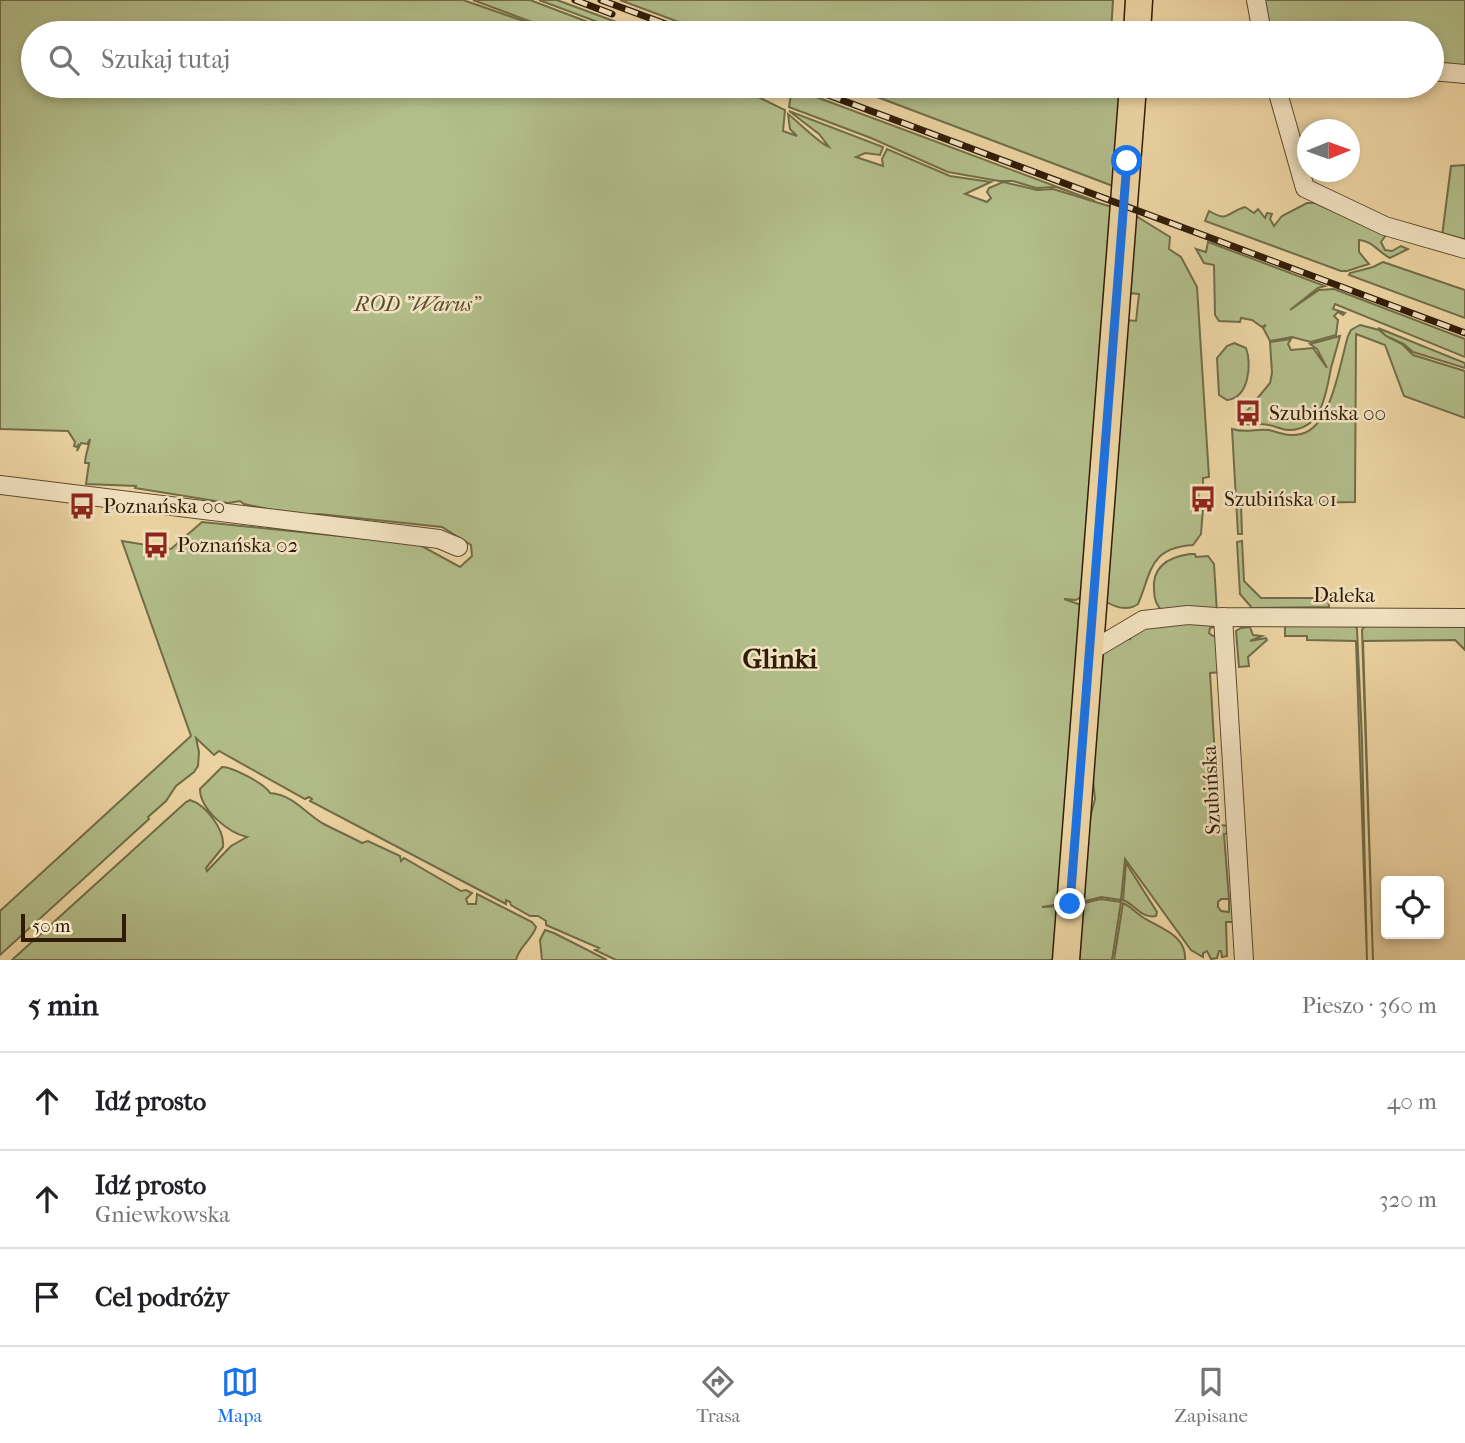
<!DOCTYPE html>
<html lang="pl">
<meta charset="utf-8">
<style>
:root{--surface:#fff;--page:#f6f6f6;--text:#202124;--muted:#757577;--line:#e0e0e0;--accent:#1a73e8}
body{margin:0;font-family:"IM FELL French Canon",serif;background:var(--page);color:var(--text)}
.controls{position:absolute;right:21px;bottom:21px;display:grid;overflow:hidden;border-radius:7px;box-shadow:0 4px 10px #0003}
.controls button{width:63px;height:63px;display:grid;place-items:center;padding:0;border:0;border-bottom:2px solid var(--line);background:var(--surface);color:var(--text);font:35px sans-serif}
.compass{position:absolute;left:1297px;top:119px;width:63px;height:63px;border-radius:50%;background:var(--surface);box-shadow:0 4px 10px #0003;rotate:89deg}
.scale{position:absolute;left:21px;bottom:18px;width:105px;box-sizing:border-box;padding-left:7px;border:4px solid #2f1b06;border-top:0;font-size:19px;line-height:24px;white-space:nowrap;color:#2f1b06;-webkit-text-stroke:5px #f5e5c4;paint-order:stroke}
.stop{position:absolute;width:21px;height:21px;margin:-16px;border:5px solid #1a73e8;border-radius:50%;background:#fff}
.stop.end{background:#1a73e8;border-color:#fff;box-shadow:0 2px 7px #0008}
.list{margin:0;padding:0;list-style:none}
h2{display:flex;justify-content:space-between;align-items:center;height:91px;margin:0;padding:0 28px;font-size:30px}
h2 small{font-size:23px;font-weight:400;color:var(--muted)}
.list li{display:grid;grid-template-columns:46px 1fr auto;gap:21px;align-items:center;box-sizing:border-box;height:98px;padding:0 28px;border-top:2px solid var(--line)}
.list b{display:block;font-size:26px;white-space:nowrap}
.list p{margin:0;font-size:23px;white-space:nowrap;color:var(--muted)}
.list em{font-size:23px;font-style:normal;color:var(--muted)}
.icon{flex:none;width:38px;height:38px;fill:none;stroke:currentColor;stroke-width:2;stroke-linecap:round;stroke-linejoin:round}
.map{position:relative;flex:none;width:1465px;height:960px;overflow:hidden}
.search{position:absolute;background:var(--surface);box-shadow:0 4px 10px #0003;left:21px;right:21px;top:21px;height:77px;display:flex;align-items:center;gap:18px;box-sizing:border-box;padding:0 24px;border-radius:38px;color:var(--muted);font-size:26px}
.sheet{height:385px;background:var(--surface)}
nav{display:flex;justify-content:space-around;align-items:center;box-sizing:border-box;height:98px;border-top:2px solid var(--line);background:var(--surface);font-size:19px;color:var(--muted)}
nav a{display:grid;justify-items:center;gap:4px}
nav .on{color:var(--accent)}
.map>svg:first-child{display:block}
</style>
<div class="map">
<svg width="1465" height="960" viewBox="0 0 1465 960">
<rect width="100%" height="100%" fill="#efd7a5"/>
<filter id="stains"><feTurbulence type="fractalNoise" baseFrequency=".00286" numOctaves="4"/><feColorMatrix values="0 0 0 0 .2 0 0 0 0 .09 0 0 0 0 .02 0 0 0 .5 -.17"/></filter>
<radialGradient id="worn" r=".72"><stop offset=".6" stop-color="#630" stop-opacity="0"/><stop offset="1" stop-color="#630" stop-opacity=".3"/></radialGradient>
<!-- green -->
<g fill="#b3bf8b" stroke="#716d48" stroke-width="2">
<path d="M0 0H463L558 33H33V86H743L758 97 785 110 783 131 797 136 790 129 788 114C797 121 820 144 829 147L819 134 789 111 883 147 880 155 865 153 856 157 883 166 882 159 887 149 950 176 991 182 965 194 987 202 991 198 987 192 989 188 1003 182 1037 190 1053 189 1112 207 1081 597 1076 600 1064 599 1081 605 1061 904 1042 907 1061 906 1056 960H616L595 950 599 948 546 925V921L538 916H530L511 905 510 902 506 900V904L310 801 312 799 309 797 305 799 219 751 214 755 196 738 199 752 198 766 194 772 176 786 166 801 148 817 149 819 0 955V911L191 736 122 541 171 549 202 522 418 544 460 567 472 556 471 545 442 527 319 514 296 515 244 504 240 501 228 503 135 488 136 486 86 484 89 463H85C85 456 89 446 90 439L87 444 81 443 77 451 79 444 77 447 74 446 75 442 68 431 0 429Z"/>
<path d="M473 0H530L617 33H561Z"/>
<path d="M539 0H557L646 33H627Z"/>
<path d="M620 0H1113L1111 33H708Z"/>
<path d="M1260 0H1465V70L1432 66V33H1275L1267 26Z"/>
<path d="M848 86H1121L1113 186Z"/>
<path d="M792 88 1095 201 1056 187 1036 188 1013 181H999L948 172 871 138 789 107Z"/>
<path d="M1465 165V242L1442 236 1451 166Z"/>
<path d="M1307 203H1315L1386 235 1381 242 1385 250 1392 251 1401 246 1408 249 1390 258C1378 252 1373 241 1359 240V252L1369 264 1347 271H1341L1205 221 1209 211C1230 223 1226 212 1245 207L1254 213 1258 209 1265 218 1267 213 1272 214 1270 219 1274 226 1282 216Z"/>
<path d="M1136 216 1170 237 1169 249 1181 257 1197 287 1209 477 1203 478V491L1198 492 1200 507 1203 508 1201 534 1193 545C1149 548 1152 571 1138 604 1127 612 1114 607 1103 600L1127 320 1136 321 1139 294 1129 293Z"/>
<path d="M1208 242 1325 286 1318 288 1290 310 1319 290 1334 289 1465 339V357L1335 304 1333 309 1345 313 1343 315 1338 312 1334 316 1338 320 1336 335 1311 342 1292 337 1270 341 1263 328 1266 325 1262 327 1252 320 1241 318 1240 322 1219 321 1215 315 1214 265 1204 263 1196 249 1206 252Z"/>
<path d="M1383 262 1465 290V318L1349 275 1350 273 1373 267Z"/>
<path d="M1360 325 1379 330 1386 336 1378 328 1465 363V368L1413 352 1404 344 1386 336 1402 344 1413 355 1465 371V418L1404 396 1385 345 1356 334 1355 502 1241 504 1242 534H1238L1232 429C1248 434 1256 428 1269 430 1280 433 1289 437 1301 434 1332 427 1340 362 1348 336L1351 330Z"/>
<path d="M1340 336C1337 347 1334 357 1331 368 1326 393 1322 431 1288 430 1279 429 1271 424 1261 424L1259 418 1254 420 1255 425 1237 423 1270 383 1272 373 1270 342 1291 339 1288 344 1291 350 1313 348 1327 368 1317 349 1310 344Z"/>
<path d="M1234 343 1246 348C1252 364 1249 398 1227 400L1219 395 1217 358 1227 346Z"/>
<path d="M1242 541 1244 581 1261 598H1328L1329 607 1252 608 1240 594 1237 542Z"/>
<path d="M1190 554H1195L1196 557 1208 556 1214 564 1217 613 1163 611C1156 606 1154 599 1154 590 1152 567 1168 557 1190 554Z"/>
<path d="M1159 622 1210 623 1214 627 1210 628 1209 633 1213 636 1218 635 1221 672 1210 673 1219 825 1230 826V833L1224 834 1229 899H1221L1218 902V907L1221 911 1229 912V900H1232L1235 922H1226L1227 956 1222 957 1221 951H1219L1217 958 1211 959 1207 951 1203 953V957L1191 950 1125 859 1121 900 1101 897 1082 902 1088 826 1095 799 1092 771 1101 654C1112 647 1119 641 1130 634V640L1131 633Z"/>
<path d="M1285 624H1354L1357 629 1362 740 1367 960 1356 641 1307 640V636H1285Z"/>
<path d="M1366 624H1465V650L1455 640 1363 641 1373 960 1362 630Z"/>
<path d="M1250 627 1253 635 1262 636 1250 641 1266 638 1267 640 1248 657 1249 666 1239 667 1236 631 1241 628Z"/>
<path d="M222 767C233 767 265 784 270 793 293 795 304 812 322 823 335 830 349 836 362 843L368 841 400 856 401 861 404 858 461 891 466 890 472 893 466 899 468 904H476L477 894 532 922 536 927C532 940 519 946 516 960H12L186 802 190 800C206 805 225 830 223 847L206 868 207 871 231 846 247 837C229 833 200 810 200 789Z"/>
<path d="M1126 863 1157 912 1156 916C1141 919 1136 905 1123 900Z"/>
<path d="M1101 899 1121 902 1112 960H1076L1080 904Z"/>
<path d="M1123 903C1130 906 1134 911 1141 916 1158 928 1187 934 1185 960H1114Z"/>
<path d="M545 930 554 933 607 960H542L540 940Z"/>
</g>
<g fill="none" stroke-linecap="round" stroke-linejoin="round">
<!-- minor casing -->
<g stroke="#5f4a2e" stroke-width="20">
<g id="minor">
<path d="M1256 0 1262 33"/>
<path d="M1432 71 1465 74"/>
<path d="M1276 86 1305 188 1385 226 1465 249"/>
<path d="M0 485 439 539 458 547"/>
<path d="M1223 617 1244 960"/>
<path d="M1089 652 1143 620 1188 615 1216 617 1465 618"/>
</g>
</g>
<!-- primary casing -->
<g stroke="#2f1b06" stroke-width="29">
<g id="primary">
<path d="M1137 33 1139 0"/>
<path d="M1066 960 1133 86"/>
</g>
</g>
<!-- minor -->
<use href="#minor" stroke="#f5e5c4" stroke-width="18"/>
<!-- primary -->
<use href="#primary" stroke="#efd7a5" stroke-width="26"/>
<!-- rail casing -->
<g stroke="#2f1b06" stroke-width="7">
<g id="rail">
<path d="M575 0 612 14"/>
<path d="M601 0 690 33"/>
<path d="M804 86 1465 333"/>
</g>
</g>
<!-- rail -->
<use href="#rail" stroke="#f5e5c4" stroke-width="4.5" stroke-dasharray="13" stroke-linecap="butt"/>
</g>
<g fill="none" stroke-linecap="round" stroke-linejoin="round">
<!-- route -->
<path stroke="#1a73e8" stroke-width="9" d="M1070 904 1127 161"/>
</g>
<!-- icons -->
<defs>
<g id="bus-bare" transform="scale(2.1)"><path d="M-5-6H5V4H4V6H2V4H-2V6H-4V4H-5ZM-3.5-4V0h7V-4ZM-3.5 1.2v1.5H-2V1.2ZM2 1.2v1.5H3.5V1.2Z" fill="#8f2418" stroke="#f5e5c4" stroke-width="2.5" paint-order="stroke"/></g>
</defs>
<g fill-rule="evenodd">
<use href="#bus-bare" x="1248" y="413"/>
<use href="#bus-bare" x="1203" y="499"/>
<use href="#bus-bare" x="82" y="506"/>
<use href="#bus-bare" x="156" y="545"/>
</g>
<g text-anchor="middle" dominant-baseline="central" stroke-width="5" stroke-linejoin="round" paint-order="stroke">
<!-- park labels -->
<g font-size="21" font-style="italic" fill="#574c2e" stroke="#f5e5c4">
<text x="417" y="304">ROD "Warus"</text>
</g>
<!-- poi labels -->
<g font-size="21" fill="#2f1b06" stroke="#f5e5c4" text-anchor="start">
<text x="1269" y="413">Szubińska 00</text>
<text x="1224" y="499">Szubińska 01</text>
<text x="103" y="506">Poznańska 00</text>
<text x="177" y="545">Poznańska 02</text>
</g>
<!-- street labels -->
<g font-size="21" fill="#2f1b06" stroke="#f5e5c4">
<text x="1344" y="595">Daleka</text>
<text transform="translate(1211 790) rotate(-93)">Szubińska</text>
</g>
<!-- district labels -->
<g font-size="28" font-weight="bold" fill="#2f1b06" stroke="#f5e5c4">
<text x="780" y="658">Glinki</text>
</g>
</g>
<rect width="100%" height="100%" filter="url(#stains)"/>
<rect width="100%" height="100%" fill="url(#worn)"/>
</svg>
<div class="controls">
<button><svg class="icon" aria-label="locate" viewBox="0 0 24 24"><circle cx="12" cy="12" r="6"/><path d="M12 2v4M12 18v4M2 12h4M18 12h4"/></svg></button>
</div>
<svg class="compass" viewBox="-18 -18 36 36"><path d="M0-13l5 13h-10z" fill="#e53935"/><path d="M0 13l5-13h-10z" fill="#757577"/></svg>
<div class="scale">50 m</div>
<div class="stop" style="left:1127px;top:161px"></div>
<div class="stop end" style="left:1070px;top:904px"></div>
<div class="search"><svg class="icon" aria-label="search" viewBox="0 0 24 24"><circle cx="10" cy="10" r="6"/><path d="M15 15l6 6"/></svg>Szukaj tutaj</div>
</div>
<section class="sheet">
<h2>5 min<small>Pieszo · 360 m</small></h2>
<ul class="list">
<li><svg class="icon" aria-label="ahead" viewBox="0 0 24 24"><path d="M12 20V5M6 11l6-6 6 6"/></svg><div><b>Idź prosto</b></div><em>40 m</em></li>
<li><svg class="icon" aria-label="ahead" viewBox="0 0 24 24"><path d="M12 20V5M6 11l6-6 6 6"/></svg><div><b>Idź prosto</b><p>Gniewkowska</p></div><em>320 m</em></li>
<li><svg class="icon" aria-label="arrive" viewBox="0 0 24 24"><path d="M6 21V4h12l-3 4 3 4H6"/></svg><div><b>Cel podróży</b></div></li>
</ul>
</section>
<nav>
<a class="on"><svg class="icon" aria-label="map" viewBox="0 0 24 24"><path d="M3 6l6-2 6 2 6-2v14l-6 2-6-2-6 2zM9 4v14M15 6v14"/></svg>Mapa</a>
<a><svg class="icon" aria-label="directions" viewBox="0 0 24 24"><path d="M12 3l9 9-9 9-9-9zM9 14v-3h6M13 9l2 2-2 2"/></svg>Trasa</a>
<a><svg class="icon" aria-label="saved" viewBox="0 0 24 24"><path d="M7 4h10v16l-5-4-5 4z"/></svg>Zapisane</a>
</nav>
